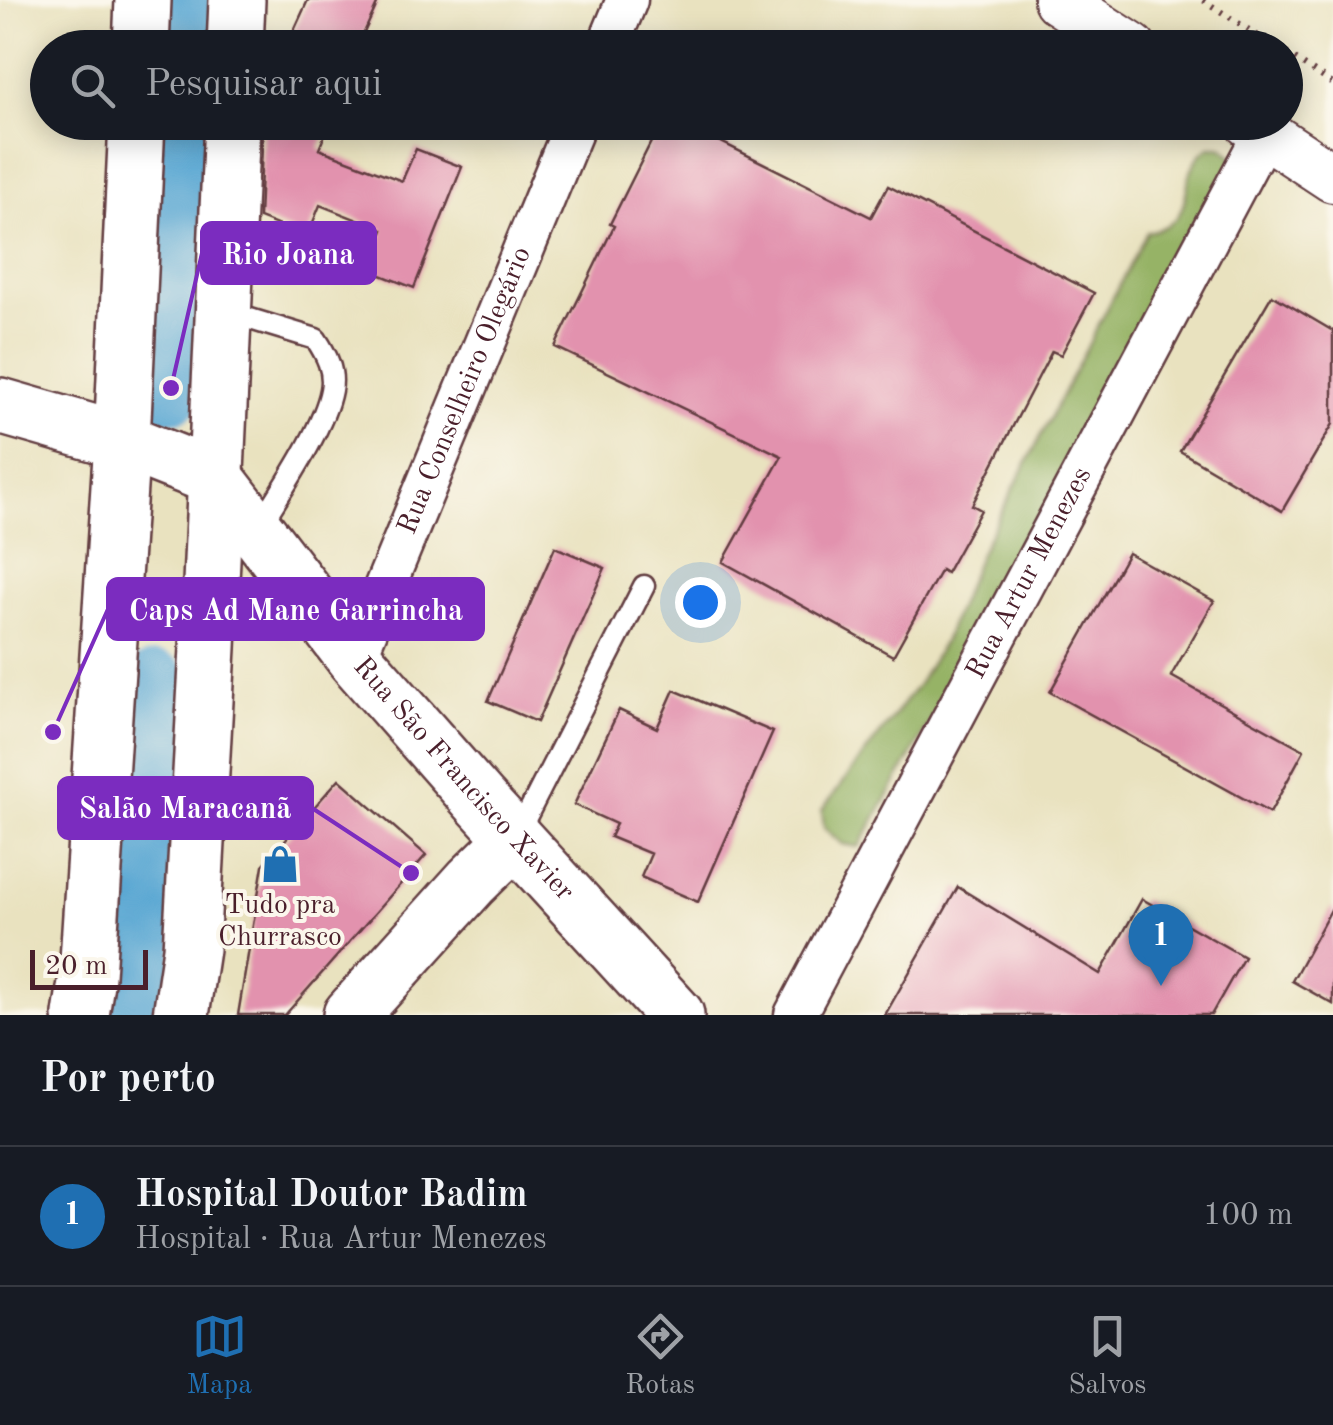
<!DOCTYPE html>
<html lang="pt">
<meta charset="utf-8">
<style>
:root{--surface:#171b24;--page:#20242c;--text:#f1f3f6;--muted:#9ea1a6;--line:#363941;--accent:#1f6fb2}
body{margin:0;font-family:"Old Standard TT",serif;background:var(--page);color:var(--text)}
.scale{position:absolute;left:30px;bottom:25px;width:118px;box-sizing:border-box;padding-left:10px;border:5px solid #4a1f2b;border-top:0;font-size:28px;line-height:35px;white-space:nowrap;color:#4a1f2b;-webkit-text-stroke:8px #fbf7ec;paint-order:stroke}
.you{position:absolute;left:700px;top:602px;width:35px;height:35px;margin:-25px;border:8px solid #fff;border-radius:50%;background:#1a73e8;box-shadow:0 0 0 15px #1a73e833}
.badge{display:grid;place-items:center;width:65px;height:65px;border-radius:50%;background:var(--accent);color:#fff;font-size:32px;font-weight:700}
.pin{position:absolute;translate:-50% -82px;filter:drop-shadow(0 2px 5px #0008)}
.pin::after{content:'';position:absolute;top:52px;width:35px;height:30px;background:inherit;clip-path:polygon(0 0,100% 0,50% 100%)}
.list{margin:0;padding:0;list-style:none}
h2{display:flex;justify-content:space-between;align-items:center;height:130px;margin:0;padding:0 40px;font-size:42px}
h2 small{font-size:32px;font-weight:400;color:var(--muted)}
.list li{display:grid;grid-template-columns:65px 1fr auto;gap:30px;align-items:center;box-sizing:border-box;height:140px;padding:0 40px;border-top:2px solid var(--line)}
.list b{display:block;font-size:38px;white-space:nowrap}
.list p{margin:0;font-size:32px;white-space:nowrap;color:var(--muted)}
.list em{font-size:32px;font-style:normal;color:var(--muted)}
.icon{flex:none;width:55px;height:55px;fill:none;stroke:currentColor;stroke-width:2;stroke-linecap:round;stroke-linejoin:round}
.map{position:relative;flex:none;width:1333px;height:1015px;overflow:hidden}
.search{position:absolute;background:var(--surface);box-shadow:0 5px 25px #0003;left:30px;right:30px;top:30px;height:110px;display:flex;align-items:center;gap:25px;box-sizing:border-box;padding:0 35px;border-radius:55px;color:var(--muted);font-size:38px}
.sheet{height:270px;background:var(--surface)}
nav{display:flex;justify-content:space-around;align-items:center;box-sizing:border-box;height:140px;border-top:2px solid var(--line);background:var(--surface);font-size:28px;color:var(--muted)}
nav a{display:grid;justify-items:center;gap:5px}
nav .on{color:var(--accent)}
.map>svg:first-child{display:block}
</style>
<div class="map">
<svg width="1333" height="1015" viewBox="0 0 1333 1015">
<rect width="100%" height="100%" fill="#fbf7ec"/>
<filter id="ink" filterUnits="userSpaceOnUse"><feTurbulence type="fractalNoise" baseFrequency=".01" numOctaves="2"/><feDisplacementMap in="SourceGraphic" scale="20" xChannelSelector="R" yChannelSelector="G"/><feConvolveMatrix kernelMatrix="1 2 1 2 8 2 1 2 1" color-interpolation-filters="sRGB"/></filter>
<filter id="wash" filterUnits="userSpaceOnUse"><feTurbulence type="fractalNoise" baseFrequency=".0048" numOctaves="4" result="noise"/><feDisplacementMap in="SourceGraphic" scale="40" xChannelSelector="R" yChannelSelector="G"/><feGaussianBlur stdDeviation="2.25" result="paint"/><feColorMatrix in="noise" values="0 0 0 0 0 0 0 0 0 0 0 0 0 0 0 0 0 1.4 0 .05"/><feComposite in="paint" operator="in"/></filter>
<g filter="url(#wash)">
<rect width="100%" height="100%" fill="#e9e2bf"/>
<!-- forest -->
<path fill="#96b366" stroke="#706948" stroke-width="2.5" d="M1209 147H1222L1239 162 1241 178 859 847 842 844 824 828 822 810 919 683 944 641 980 553 1147 232C1206 221 1170 176 1209 147Z"/>
<g fill="none" stroke-linecap="round" stroke-linejoin="round">
<!-- river -->
<g stroke="#5aa7d3" stroke-width="70">
<path d="M190 48 192 0"/>
<path d="M171 388 185 122"/>
<path d="M130 1015 135 983 156 687"/>
</g>
</g>
<g id="blocks">
<!-- building -->
<g fill="#e292ae">
<path d="M308 0H379L357 48H286Z"/>
<path d="M263 122H330L319 149 402 181 416 149 462 167 414 288 368 270 383 230 320 205 307 237 259 218Z"/>
<path d="M661 122H681L871 217 888 186 1094 293 1061 355 1052 351 972 505 981 510 946 573 941 570 893 656 723 562 782 456 555 347 614 226 610 224Z"/>
<path d="M1272 295 1333 331V424L1282 511 1180 451Z"/>
<path d="M555 547 605 568 537 722 488 701Z"/>
<path d="M1128 553 1214 601 1171 676 1304 750 1270 813 1050 692Z"/>
<path d="M674 690 773 732 698 902 641 877 651 854 610 837 616 824 574 805 619 710 657 728Z"/>
<path d="M339 779 426 855 285 1015H238L263 865Z"/>
<path d="M958 887 1100 974 1142 899 1244 957 1211 1015H885Z"/>
<path d="M1333 906V1004L1292 981Z"/>
</g>
</g>
</g>
<g filter="url(#ink)">
<use href="#blocks" fill-opacity="0" stroke="#623c41" stroke-width="2.5"/>
<g fill="none" stroke-linecap="round" stroke-linejoin="round">
<!-- service casing -->
<g stroke="#623c41" stroke-width="25">
<g id="service">
<path d="M227 312 316 339C326 354 335 371 331 390 324 429 279 494 258 529"/>
<path d="M518 833 644 586"/>
</g>
</g>
<!-- minor casing -->
<g stroke="#623c41" stroke-width="45">
<g id="minor">
<path d="M607 48 627 0"/>
<path id="s1" d="M355 659 576 122"/>
<path id="s2" d="M795 1015 1264 133"/>
</g>
</g>
<!-- tertiary casing -->
<g stroke="#623c41" stroke-width="52">
<g id="tertiary">
<path d="M1058 0 1132 48"/>
<path d="M1248 122 1333 178"/>
</g>
</g>
<!-- secondary casing -->
<g stroke="#623c41" stroke-width="60">
<g id="secondary">
<path id="s3" d="M0 406 122 441 216 478 355 659 479 800 676 1015"/>
<path d="M351 1015 471 882 514 840"/>
</g>
</g>
<!-- primary casing -->
<g stroke="#623c41" stroke-width="60">
<g id="primary">
<path d="M141 48 143 0"/>
<path d="M235 48 237 0"/>
<path d="M81 1015 87 976 122 441 137 122"/>
<path d="M181 1015 191 949 208 648 232 122"/>
</g>
</g>
<!-- path -->
<g stroke="#623c41" stroke-width="6" stroke-dasharray="2.5 8" stroke-linecap="butt">
<path d="M1203 0 1277 48"/>
<path d="M1286 53 1333 84"/>
</g>
<!-- service -->
<use href="#service" stroke="#fff" stroke-width="20"/>
<!-- minor -->
<use href="#minor" stroke="#fff" stroke-width="40"/>
<!-- tertiary -->
<use href="#tertiary" stroke="#fff" stroke-width="48"/>
<!-- secondary -->
<use href="#secondary" stroke="#fff" stroke-width="55"/>
<!-- primary -->
<use href="#primary" stroke="#fff" stroke-width="55"/>
</g>
</g>
<!-- icons -->
<defs>
<g id="shop-bare" transform="scale(3)"><path d="M-5-2.5h2.3a2.7 3.5 0 0 1 5.4 0H5L5.5 6h-11ZM-1.5-2.5h3a1.5 2.3 0 0 0-3 0Z" fill="#1f6fb2" stroke="#fbf7ec" stroke-width="2.5" paint-order="stroke"/></g>
</defs>
<g fill-rule="evenodd">
<use href="#shop-bare" x="280" y="864"/>
</g>
<g text-anchor="middle" dominant-baseline="central" stroke-width="8" stroke-linejoin="round" paint-order="stroke">
<!-- street labels -->
<g font-size="28" fill="#4a1f2b" stroke="#fbf7ec">
<text stroke="none"><textPath href="#s1" startOffset="290">Rua Conselheiro Olegário</textPath></text>
<text stroke="none"><textPath href="#s2" startOffset="500">Rua Artur Menezes</textPath></text>
<text stroke="none"><textPath href="#s3" startOffset="618">Rua São Francisco Xavier</textPath></text>
</g>
<!-- poi labels -->
<g font-size="28" fill="#4a1f2b" stroke="#fbf7ec">
<text x="280" y="906">Tudo pra<tspan x="280" dy="32">Churrasco</tspan></text>
</g>
</g>
<!-- callouts -->
<path fill="none" stroke="#7b2cbf" stroke-width="4" d="M171 388L202 253M53 732L108 609M411 873L312 808"/>
<g fill="#7b2cbf" stroke="#fbf7ec" stroke-width="4">
<circle cx="171" cy="388" r="10"/>
<circle cx="53" cy="732" r="10"/>
<circle cx="411" cy="873" r="10"/>
</g>
<g fill="#7b2cbf" stroke="#7b2cbf" stroke-width="4">
<rect x="202" y="223" width="173" height="60" rx="10"/>
<rect x="108" y="579" width="375" height="60" rx="10"/>
<rect x="59" y="778" width="253" height="60" rx="10"/>
</g>
<g font-size="30" text-anchor="middle" font-weight="bold" fill="#fff">
<text x="288" y="264">Rio Joana</text>
<text x="296" y="620">Caps Ad Mane Garrincha</text>
<text x="185" y="818">Salão Maracanã</text>
</g>
</svg>
<div class="scale">20 m</div>
<div class="you"></div>
<div class="pin badge" style="left:1161px;top:986px">1</div>
<div class="search"><svg class="icon" aria-label="search" viewBox="0 0 24 24"><circle cx="10" cy="10" r="6"/><path d="M15 15l6 6"/></svg>Pesquisar aqui</div>
</div>
<section class="sheet">
<h2>Por perto<small></small></h2>
<ul class="list">
<li><span class="badge">1</span><div><b>Hospital Doutor Badim</b><p>Hospital · Rua Artur Menezes</p></div><em>100 m</em></li>
</ul>
</section>
<nav>
<a class="on"><svg class="icon" aria-label="map" viewBox="0 0 24 24"><path d="M3 6l6-2 6 2 6-2v14l-6 2-6-2-6 2zM9 4v14M15 6v14"/></svg>Mapa</a>
<a><svg class="icon" aria-label="directions" viewBox="0 0 24 24"><path d="M12 3l9 9-9 9-9-9zM9 14v-3h6M13 9l2 2-2 2"/></svg>Rotas</a>
<a><svg class="icon" aria-label="saved" viewBox="0 0 24 24"><path d="M7 4h10v16l-5-4-5 4z"/></svg>Salvos</a>
</nav>
